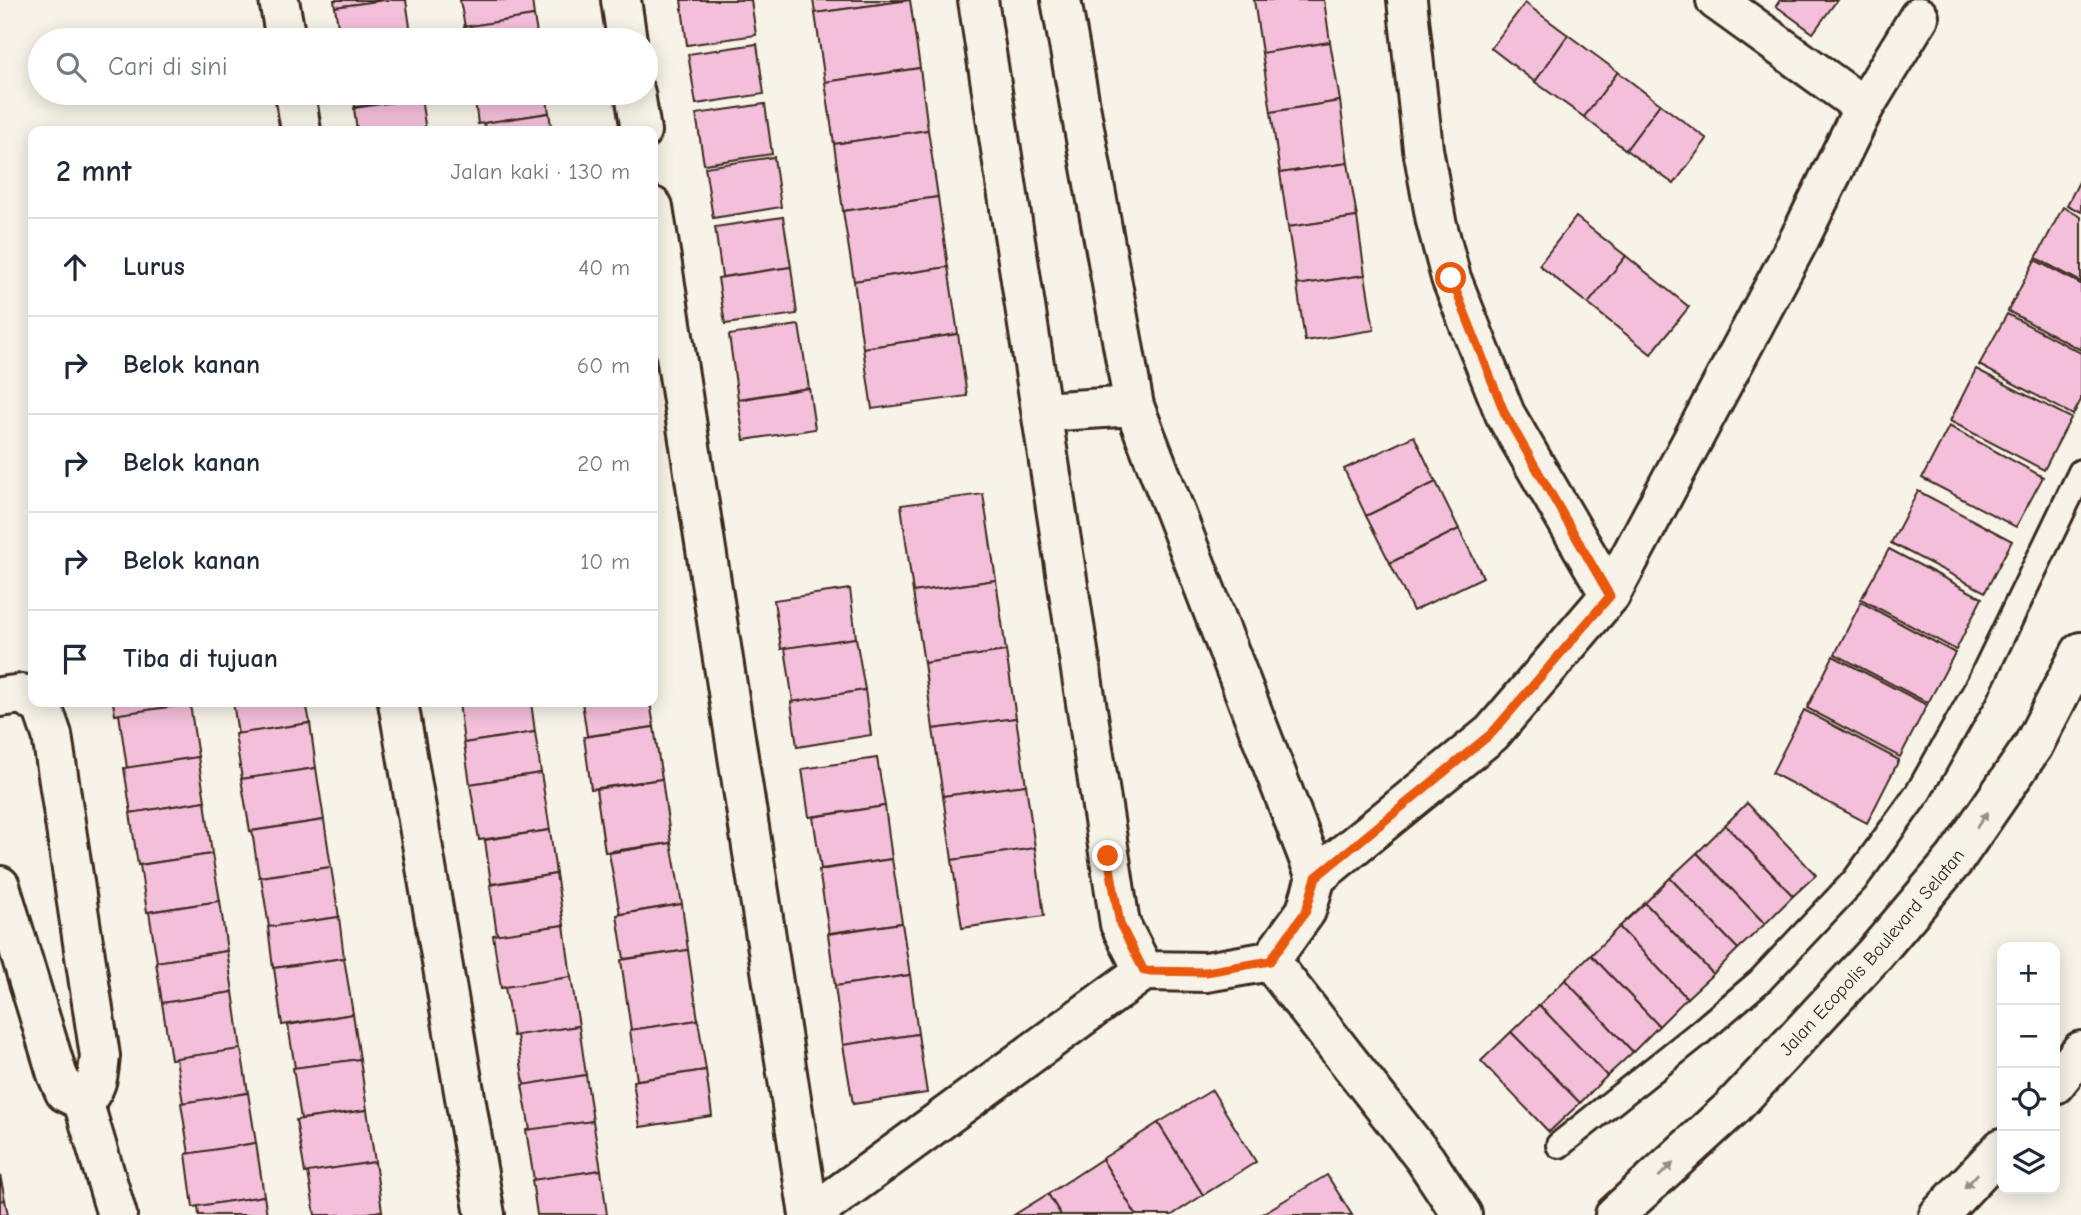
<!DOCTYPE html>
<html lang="id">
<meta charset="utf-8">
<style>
:root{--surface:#fff;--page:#f2f2f3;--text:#1f2937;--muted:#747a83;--line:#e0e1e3}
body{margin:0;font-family:"Comic Neue",sans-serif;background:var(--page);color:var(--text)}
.controls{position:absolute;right:21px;bottom:21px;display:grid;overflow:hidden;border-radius:14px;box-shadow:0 4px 18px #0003}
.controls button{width:63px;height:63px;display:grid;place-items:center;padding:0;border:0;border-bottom:2px solid var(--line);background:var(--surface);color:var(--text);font:35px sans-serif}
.stop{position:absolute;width:21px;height:21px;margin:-16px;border:5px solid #ea580c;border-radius:50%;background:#fff}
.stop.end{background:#ea580c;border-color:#fff;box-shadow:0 2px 7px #0008}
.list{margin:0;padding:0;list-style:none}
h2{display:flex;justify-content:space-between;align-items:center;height:91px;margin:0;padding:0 28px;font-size:30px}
h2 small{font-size:23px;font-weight:400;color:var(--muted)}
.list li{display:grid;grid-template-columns:46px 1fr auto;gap:21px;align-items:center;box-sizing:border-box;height:98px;padding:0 28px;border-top:2px solid var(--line)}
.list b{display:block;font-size:26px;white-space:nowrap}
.list em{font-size:23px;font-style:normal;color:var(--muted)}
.icon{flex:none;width:38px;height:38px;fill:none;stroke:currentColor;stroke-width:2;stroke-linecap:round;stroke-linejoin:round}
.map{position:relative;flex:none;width:2081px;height:1215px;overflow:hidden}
.search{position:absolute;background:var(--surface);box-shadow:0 4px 18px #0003;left:28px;top:28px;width:630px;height:77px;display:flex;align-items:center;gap:18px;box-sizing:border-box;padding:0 24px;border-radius:38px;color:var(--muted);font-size:26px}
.panel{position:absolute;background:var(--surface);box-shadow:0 4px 18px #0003;left:28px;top:126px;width:630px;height:581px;border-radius:14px}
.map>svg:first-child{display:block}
</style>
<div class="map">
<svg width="2081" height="1215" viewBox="0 0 2081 1215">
<rect width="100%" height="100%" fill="#f7f3e8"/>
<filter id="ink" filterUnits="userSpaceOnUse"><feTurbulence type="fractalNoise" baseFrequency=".0143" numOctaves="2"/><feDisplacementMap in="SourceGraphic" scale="14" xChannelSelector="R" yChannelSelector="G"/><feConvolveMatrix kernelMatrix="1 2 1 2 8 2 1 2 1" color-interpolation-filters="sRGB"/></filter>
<g filter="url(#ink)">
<!-- building -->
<g fill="#f4bfda" stroke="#3b2a1e" stroke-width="2">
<path d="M334 0H385L335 7Z"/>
<path d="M385 0H406L412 40H340L335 7Z"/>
<path d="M460 0H532L534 16 465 27Z"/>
<path d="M681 0H751L756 35 687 45Z"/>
<path d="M813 0H909L815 13Z"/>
<path d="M910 0 920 68 825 82 815 13Z"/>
<path d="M1254 0H1324L1330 42 1262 53Z"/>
<path d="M1780 0H1837L1813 33 1776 6Z"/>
<path d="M1525 3 1568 35 1535 82 1491 48Z"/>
<path d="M534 16 538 40H465L464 27Z"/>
<path d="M1568 35 1618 72 1584 117 1535 82Z"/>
<path d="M1330 42 1340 101 1271 112 1262 53Z"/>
<path d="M757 44 764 94 696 104 688 54Z"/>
<path d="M920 68 928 130 834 144 825 82Z"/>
<path d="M1618 72 1660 104 1626 150 1584 117Z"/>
<path d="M353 93H420L421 98 355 107Z"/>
<path d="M474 93H546L549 113 478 124Z"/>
<path d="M421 98 426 131H357L354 108Z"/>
<path d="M1340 101 1348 163 1280 173 1271 112Z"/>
<path d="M765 104 772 154 704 164 696 114Z"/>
<path d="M1660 104 1707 139 1674 184 1626 150Z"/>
<path d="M549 113 552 131H485L484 123Z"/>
<path d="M928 130 938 197 843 211 834 144Z"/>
<path d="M774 157 781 207 713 218 705 167Z"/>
<path d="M1348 163 1357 217 1288 227 1280 173Z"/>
<path d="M2081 178V212L2067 205Z"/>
<path d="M938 197 948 267 854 281 843 211Z"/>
<path d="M2063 207 2081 217V282L2036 258Z"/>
<path d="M783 217 791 267 722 277 715 227Z"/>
<path d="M1357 217 1365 275 1297 285 1288 227Z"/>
<path d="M1576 217 1626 256 1588 304 1539 265Z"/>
<path d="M1626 256 1689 307 1651 354 1588 304Z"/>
<path d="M2035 260 2081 284V350L2008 311Z"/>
<path d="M791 267 797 314 725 324 718 278Z"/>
<path d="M948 267 958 334 863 348 854 281Z"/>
<path d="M1365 275 1374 330 1305 341 1297 285Z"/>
<path d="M2007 314 2081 353V400L2073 415 1979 365Z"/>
<path d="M799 325 809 388 738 399 729 335Z"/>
<path d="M958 334 967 396 872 409 863 348Z"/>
<path d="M1976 369 2071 418 2044 470 1950 421Z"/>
<path d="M809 388 815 429 744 440 738 400Z"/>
<path d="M1949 426 2043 477 2016 527 1922 478Z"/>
<path d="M1414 436 1436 482 1366 516 1344 469Z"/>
<path d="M1436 482 1459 529 1390 563 1366 516Z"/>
<path d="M1918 491 2012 541 1985 592 1891 543Z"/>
<path d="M983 494 996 580 913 592 901 505Z"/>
<path d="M1459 529 1483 577 1413 611 1390 563Z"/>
<path d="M1889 549 1982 598 1956 650 1861 599Z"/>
<path d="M996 580 1006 651 924 663 913 592Z"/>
<path d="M850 589 856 638 781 649 774 600Z"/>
<path d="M1861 602 1955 653 1928 703 1835 654Z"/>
<path d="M856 638 865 690 793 702 785 648Z"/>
<path d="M1006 651 1016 718 933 729 924 663Z"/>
<path d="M1833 656 1927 705 1900 757 1807 708Z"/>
<path d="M865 690 871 735 797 747 791 702Z"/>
<path d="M113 702H190V704L115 715Z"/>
<path d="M233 702H306L310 723 238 734Z"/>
<path d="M459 702H531L535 732 464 743Z"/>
<path d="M582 702H650L654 727 587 736Z"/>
<path d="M190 704 198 757 127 768 119 714Z"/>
<path d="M1804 710 1899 760 1867 823 1772 773Z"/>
<path d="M1016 718 1026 785 943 796 933 729Z"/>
<path d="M310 723 316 768 242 779 235 734Z"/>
<path d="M654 727 662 779 591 789 584 737Z"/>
<path d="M535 732 541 773 470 784 464 743Z"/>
<path d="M198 757 205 801 131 813 124 768Z"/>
<path d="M877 758 885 806 809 817 802 769Z"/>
<path d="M316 768 324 820 250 831 241 779Z"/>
<path d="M541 773 550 830 479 840 470 784Z"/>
<path d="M662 779 671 843 605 852 596 789Z"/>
<path d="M1026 785 1035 848 952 860 943 796Z"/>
<path d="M205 801 212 854 138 865 130 813Z"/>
<path d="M1747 803 1816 875 1793 896 1725 825Z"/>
<path d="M885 806 892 859 821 869 813 817Z"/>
<path d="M324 820 331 867 259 877 252 831Z"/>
<path d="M1725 825 1793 896 1765 924 1697 853Z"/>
<path d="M550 830 556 874 491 884 485 840Z"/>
<path d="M671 843 682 904 620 914 609 853Z"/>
<path d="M1035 848 1044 916 962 928 952 860Z"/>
<path d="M1697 853 1765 924 1738 949 1670 878Z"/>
<path d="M212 854 220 901 147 912 140 865Z"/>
<path d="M892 859 902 923 829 933 819 870Z"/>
<path d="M331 867 339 917 269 927 261 877Z"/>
<path d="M556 874 564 925 497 935 490 885Z"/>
<path d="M1670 878 1738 949 1713 974 1645 903Z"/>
<path d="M220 901 227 951 157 962 149 912Z"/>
<path d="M1645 903 1713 974 1687 998 1619 927Z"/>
<path d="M682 904 688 950 624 959 617 915Z"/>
<path d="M339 917 344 958 273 968 268 927Z"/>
<path d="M902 923 910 975 835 986 828 934Z"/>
<path d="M564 925 571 977 501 988 493 935Z"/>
<path d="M1619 927 1687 998 1659 1026 1591 955Z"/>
<path d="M688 950 698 1020 631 1030 621 960Z"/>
<path d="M227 951 233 992 162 1003 156 962Z"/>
<path d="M1591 955 1659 1026 1633 1052 1565 980Z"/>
<path d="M344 958 353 1014 282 1025 274 968Z"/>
<path d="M910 975 918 1034 843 1045 835 986Z"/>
<path d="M571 977 579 1026 513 1036 505 987Z"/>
<path d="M1565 980 1633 1052 1607 1076 1539 1005Z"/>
<path d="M233 992 241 1049 171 1059 162 1003Z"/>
<path d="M1539 1005 1607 1076 1580 1103 1511 1032Z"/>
<path d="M353 1014 360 1059 295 1068 288 1025Z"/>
<path d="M698 1020 706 1070 637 1080 630 1030Z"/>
<path d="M579 1026 586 1075 524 1085 517 1035Z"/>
<path d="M1511 1032 1580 1103 1549 1132 1481 1061Z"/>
<path d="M918 1034 927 1093 853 1104 843 1045Z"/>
<path d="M241 1049 248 1093 183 1103 176 1058Z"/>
<path d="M360 1059 367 1110 301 1119 293 1068Z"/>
<path d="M706 1070 712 1116 640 1127 633 1081Z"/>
<path d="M586 1075 593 1121 530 1130 522 1085Z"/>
<path d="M1212 1090 1256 1162 1203 1195 1158 1123Z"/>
<path d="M248 1093 256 1143 189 1154 181 1103Z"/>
<path d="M367 1110 375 1162 305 1173 296 1120Z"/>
<path d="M593 1121 601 1170 534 1180 526 1130Z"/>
<path d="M1158 1123 1203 1195 1172 1215H1136L1102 1159Z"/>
<path d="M256 1143 264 1196 193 1207 186 1154Z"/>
<path d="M1102 1159 1136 1215H1061L1048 1194Z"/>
<path d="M375 1162 382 1211 355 1215H315L308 1172Z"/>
<path d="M601 1170 607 1215H537L532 1180Z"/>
<path d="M0 1175 5 1200 0 1201Z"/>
<path d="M1327 1175 1352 1215H1260Z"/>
<path d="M1048 1194 1061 1215H1014Z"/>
<path d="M264 1196 267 1215H199L198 1206Z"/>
<path d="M5 1200 8 1215H0V1201Z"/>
<path d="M382 1211 383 1215H355Z"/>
</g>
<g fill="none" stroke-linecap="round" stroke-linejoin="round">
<!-- service casing -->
<g stroke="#3b2a1e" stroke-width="30">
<path id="service" d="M1559 1145 1698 1034 1760 981 1855 880 1918 793 1975 692 2081 472"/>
</g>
<!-- minor casing -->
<g stroke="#3b2a1e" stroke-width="44">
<g id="minor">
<path d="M279 0 286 40"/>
<path d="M621 0 627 40"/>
<path d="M978 0 1120 924 1144 971 1206 972 1270 961 1425 1159 1462 1215"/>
<path d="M1061 0 1134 406 1316 877 1306 911 1270 961"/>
<path d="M1407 0 1423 149 1436 221 1451 278 1505 414 1610 595"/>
<path d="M1716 0 1864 107"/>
<path d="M295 93 301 131"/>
<path d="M635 93 641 131"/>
<path d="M653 207 809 1215"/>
<path d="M1042 412 1134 406"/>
<path d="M0 697 22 694 33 701"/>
<path d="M35 702 42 706 52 735 100 1056C98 1074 98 1089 83 1101"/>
<path d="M398 702 485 1215"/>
<path d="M1316 877 1492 733 1610 595 1800 238 1864 107 1919 17"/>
<path d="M0 886 57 1074 65 1092 83 1101"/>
<path d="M83 1101 117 1215"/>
<path d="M811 1215 1144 971"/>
</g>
</g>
<!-- tertiary casing -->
<g stroke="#3b2a1e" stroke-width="44">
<g id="tertiary">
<path d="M2055 1084 2081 1051"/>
<path id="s1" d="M1615 1215 1733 1107 1873 956 1955 859 2033 746 2081 652"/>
<path d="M1939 1215 2002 1148"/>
</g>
</g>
<!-- service -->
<use href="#service" stroke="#f7f3e8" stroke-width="24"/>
<!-- minor -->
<use href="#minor" stroke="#f7f3e8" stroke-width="38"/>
<!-- tertiary -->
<use href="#tertiary" stroke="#f7f3e8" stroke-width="38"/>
</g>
<!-- one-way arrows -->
<defs><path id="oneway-solid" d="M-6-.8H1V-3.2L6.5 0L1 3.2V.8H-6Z" transform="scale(1.75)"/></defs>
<g fill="#998e83">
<use href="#oneway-solid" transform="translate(1982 820) rotate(-55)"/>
<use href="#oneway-solid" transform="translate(1666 1170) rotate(-43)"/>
<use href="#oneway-solid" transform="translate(1971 1181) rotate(133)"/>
</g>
</g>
<g fill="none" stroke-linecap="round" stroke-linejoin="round" filter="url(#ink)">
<!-- route -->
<path stroke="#ea580c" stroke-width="9" d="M1108 856 1120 924 1144 971 1206 972 1270 961 1306 911 1316 877 1492 733 1610 596 1505 414 1451 278"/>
</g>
<g text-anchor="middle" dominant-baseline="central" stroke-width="5" stroke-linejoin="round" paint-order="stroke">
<!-- street labels -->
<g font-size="19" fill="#3b2a1e" stroke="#f7f3e8">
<text stroke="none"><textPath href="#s1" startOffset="368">Jalan Ecopolis Boulevard Selatan</textPath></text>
</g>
</g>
</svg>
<div class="controls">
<button>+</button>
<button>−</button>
<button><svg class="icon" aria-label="locate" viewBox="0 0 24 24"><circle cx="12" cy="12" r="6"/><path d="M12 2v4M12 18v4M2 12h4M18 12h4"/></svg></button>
<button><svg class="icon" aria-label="layers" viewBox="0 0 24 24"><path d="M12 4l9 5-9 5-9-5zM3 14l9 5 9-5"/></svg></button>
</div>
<div class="stop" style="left:1451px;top:278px"></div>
<div class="stop end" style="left:1108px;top:856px"></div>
<div class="search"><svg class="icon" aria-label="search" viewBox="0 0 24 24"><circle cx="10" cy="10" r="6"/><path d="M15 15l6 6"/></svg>Cari di sini</div>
<section class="panel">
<h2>2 mnt<small>Jalan kaki · 130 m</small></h2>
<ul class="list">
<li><svg class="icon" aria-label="ahead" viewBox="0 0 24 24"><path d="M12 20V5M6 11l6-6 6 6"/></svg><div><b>Lurus</b></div><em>40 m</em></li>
<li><svg class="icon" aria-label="right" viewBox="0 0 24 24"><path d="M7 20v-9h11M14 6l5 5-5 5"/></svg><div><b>Belok kanan</b></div><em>60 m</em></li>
<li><svg class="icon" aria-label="right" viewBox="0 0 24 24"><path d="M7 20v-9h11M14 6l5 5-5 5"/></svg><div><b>Belok kanan</b></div><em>20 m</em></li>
<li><svg class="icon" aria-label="right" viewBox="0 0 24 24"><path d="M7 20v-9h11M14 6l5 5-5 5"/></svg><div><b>Belok kanan</b></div><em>10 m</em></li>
<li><svg class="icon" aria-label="arrive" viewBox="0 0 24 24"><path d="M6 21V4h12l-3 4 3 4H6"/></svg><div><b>Tiba di tujuan</b></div></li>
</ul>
</section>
</div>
